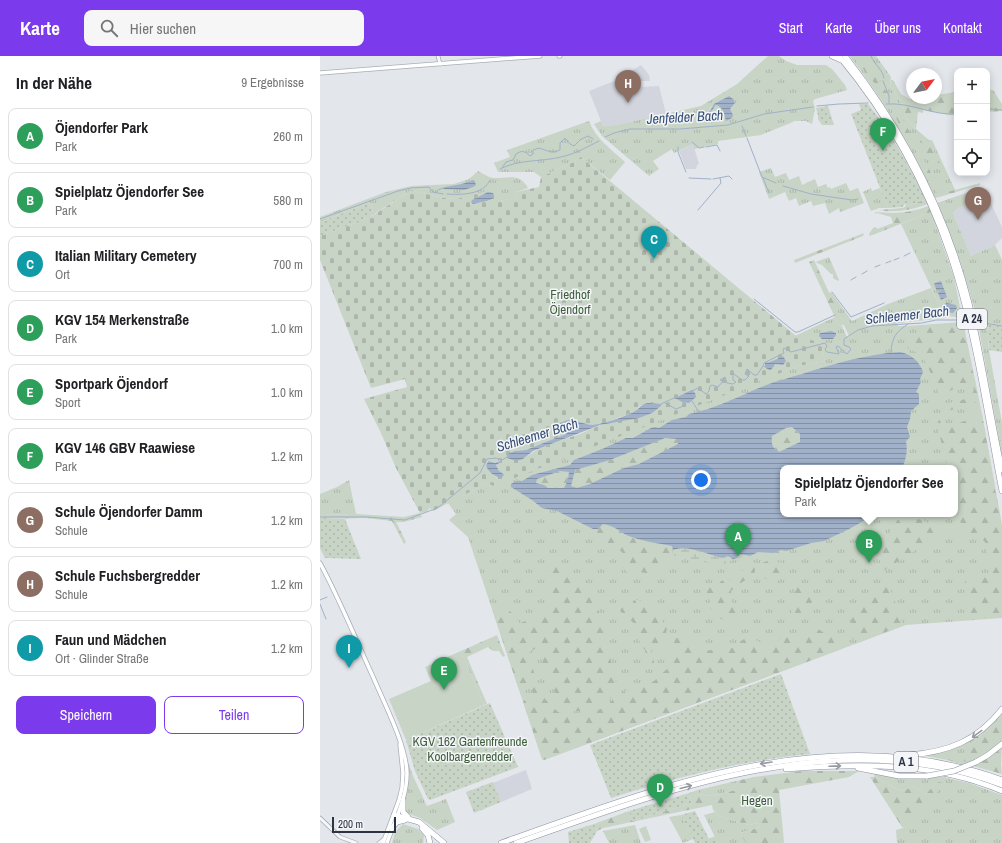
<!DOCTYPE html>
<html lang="de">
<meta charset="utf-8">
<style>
:root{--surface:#fff;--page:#f6f6f6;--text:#202124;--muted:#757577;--line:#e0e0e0;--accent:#7c3aed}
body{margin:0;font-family:"Archivo Narrow",sans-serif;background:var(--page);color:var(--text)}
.controls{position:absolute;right:12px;top:12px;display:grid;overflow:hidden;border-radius:8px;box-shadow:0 2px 10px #0003}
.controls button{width:36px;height:36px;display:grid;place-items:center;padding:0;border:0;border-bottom:1px solid var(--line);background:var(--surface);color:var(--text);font:20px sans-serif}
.compass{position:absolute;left:586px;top:12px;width:36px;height:36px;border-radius:50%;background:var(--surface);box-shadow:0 2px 10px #0003;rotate:58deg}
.scale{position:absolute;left:12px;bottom:10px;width:64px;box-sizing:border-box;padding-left:4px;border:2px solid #2c3343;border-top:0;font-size:11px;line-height:14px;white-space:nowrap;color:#2c3343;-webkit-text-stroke:3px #f3f5f8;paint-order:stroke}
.you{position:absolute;left:381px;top:424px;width:14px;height:14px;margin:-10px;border:3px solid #fff;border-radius:50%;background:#1a73e8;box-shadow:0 0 0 6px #1a73e833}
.badge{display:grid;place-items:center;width:26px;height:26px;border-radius:50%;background:var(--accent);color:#fff;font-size:13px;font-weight:700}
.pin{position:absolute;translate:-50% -33px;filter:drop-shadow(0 1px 2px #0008)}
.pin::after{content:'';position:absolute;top:21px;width:14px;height:12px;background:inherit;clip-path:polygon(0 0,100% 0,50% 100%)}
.popup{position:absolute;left:460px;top:409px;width:178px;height:52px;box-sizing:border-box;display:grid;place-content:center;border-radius:8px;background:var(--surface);filter:drop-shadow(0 1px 3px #0005);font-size:13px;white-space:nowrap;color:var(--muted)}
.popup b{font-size:15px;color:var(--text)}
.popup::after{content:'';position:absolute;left:50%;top:100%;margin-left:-8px;border:8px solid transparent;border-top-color:var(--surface)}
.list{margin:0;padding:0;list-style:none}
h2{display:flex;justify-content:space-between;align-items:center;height:52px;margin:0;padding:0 16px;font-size:17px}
h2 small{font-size:13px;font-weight:400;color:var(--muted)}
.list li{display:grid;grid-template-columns:26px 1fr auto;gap:12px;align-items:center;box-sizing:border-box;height:56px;margin:0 8px 8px;padding:0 8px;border:1px solid var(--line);border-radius:8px}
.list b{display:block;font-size:15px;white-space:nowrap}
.list p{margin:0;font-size:13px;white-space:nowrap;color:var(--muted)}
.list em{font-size:13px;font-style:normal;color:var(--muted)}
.actions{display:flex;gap:8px;padding:12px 16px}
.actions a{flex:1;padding:9px 0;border:1px solid var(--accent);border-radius:8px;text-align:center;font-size:14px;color:var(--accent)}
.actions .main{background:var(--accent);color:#fff}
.icon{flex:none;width:22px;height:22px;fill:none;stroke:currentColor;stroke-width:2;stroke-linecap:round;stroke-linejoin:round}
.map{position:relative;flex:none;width:682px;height:787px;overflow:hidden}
header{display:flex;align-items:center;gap:24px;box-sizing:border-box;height:56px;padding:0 20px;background:var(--accent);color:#fff}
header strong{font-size:19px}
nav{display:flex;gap:22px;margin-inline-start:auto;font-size:14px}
.search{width:280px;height:36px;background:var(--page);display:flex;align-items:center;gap:10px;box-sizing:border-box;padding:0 14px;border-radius:8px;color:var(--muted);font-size:15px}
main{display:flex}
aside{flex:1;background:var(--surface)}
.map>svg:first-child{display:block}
</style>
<header>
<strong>Karte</strong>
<div class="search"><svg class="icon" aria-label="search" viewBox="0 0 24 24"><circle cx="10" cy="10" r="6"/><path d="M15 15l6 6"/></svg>Hier suchen</div>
<nav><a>Start</a><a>Karte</a><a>Über uns</a><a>Kontakt</a></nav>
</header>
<main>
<aside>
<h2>In der Nähe<small>9 Ergebnisse</small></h2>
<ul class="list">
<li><span class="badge" style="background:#2e9e5b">A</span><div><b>Öjendorfer Park</b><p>Park</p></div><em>260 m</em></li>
<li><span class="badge" style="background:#2e9e5b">B</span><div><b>Spielplatz Öjendorfer See</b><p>Park</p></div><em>580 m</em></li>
<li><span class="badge" style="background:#0f9aa8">C</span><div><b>Italian Military Cemetery</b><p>Ort</p></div><em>700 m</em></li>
<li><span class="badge" style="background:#2e9e5b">D</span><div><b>KGV 154 Merkenstraße</b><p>Park</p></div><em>1.0 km</em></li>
<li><span class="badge" style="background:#2e9e5b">E</span><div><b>Sportpark Öjendorf</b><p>Sport</p></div><em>1.0 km</em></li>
<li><span class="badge" style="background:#2e9e5b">F</span><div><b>KGV 146 GBV Raawiese</b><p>Park</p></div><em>1.2 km</em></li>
<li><span class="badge" style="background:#8d6e63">G</span><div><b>Schule Öjendorfer Damm</b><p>Schule</p></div><em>1.2 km</em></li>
<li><span class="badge" style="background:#8d6e63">H</span><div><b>Schule Fuchsbergredder</b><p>Schule</p></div><em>1.2 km</em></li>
<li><span class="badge" style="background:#0f9aa8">I</span><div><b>Faun und Mädchen</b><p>Ort · Glinder Straße</p></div><em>1.2 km</em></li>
</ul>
<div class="actions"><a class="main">Speichern</a><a>Teilen</a></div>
</aside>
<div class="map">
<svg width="682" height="787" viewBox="0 0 682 787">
<defs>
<pattern id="grass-tufts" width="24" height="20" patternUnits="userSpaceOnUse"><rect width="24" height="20" fill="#c8d4c5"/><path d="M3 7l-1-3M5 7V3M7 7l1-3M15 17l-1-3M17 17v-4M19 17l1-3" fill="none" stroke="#acb6aa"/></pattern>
<pattern id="forest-firs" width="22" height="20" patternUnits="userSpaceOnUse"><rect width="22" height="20" fill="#c8d4c5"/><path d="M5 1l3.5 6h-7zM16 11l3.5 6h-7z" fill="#acb6aa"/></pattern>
<pattern id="wetland-marsh" width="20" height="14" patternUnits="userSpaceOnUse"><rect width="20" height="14" fill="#c8d4c5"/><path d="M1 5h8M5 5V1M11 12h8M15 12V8" fill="none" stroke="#acb6aa"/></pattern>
<pattern id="cemetery-stones" width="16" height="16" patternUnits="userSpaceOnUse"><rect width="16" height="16" fill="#c8d4c5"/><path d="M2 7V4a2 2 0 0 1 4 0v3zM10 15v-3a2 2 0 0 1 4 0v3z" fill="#acb6aa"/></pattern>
<pattern id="garden-dots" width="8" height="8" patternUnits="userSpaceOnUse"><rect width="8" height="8" fill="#c8d4c5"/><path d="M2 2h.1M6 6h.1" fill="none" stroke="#acb6aa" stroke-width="1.8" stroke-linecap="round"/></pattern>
<pattern id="water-rules" width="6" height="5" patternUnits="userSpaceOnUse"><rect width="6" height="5" fill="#a0b1c9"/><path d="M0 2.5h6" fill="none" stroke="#8391a5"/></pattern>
</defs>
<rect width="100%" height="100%" fill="#e3e6eb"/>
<!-- built -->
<g fill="#d2d5dd">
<path d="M321 9 329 19 330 25H320L315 24 309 19 308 17Z"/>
<path d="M302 22 320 31 339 30 346 58 297 69 283 70 269 35Z"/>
<path d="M373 88 379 108 377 109 376 113H366L359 95Z"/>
<path d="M668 141 682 171V182L675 189 651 200 633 157 637 153 653 145Z"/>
<path d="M206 714 212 733 181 746 173 727Z"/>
</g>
<!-- grass -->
<g fill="url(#grass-tufts)" fill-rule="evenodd">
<path d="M448 0H459L466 5 477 9H506L512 13 525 29 527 34 495 43 493 45 495 52 492 68 486 65H474L473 66 441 79 398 85V88L374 93 373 88 354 97 352 93 333 105 339 113 329 120 282 80 274 68 281 65 283 70 297 69 381 50 417 28ZM407 41 415 47 410 53V55L404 59 403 53 396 49 390 57 389 55 391 51Z"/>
<path d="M530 0H556L571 21 570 29 583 50 586 62 596 73 609 84H612L636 136 615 142C592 92 564 45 530 0Z"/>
<path d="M269 65C276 83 291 93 305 106L290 124 261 101 252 107 221 121 214 116H178L174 107 190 101 187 94Z"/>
<path d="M451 112 455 121 466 117 469 124 479 120 482 129 495 123 498 131 506 128 508 132 510 131 511 133 526 127 530 135 538 132 544 147 520 156 519 152 509 158 505 147 493 150 491 145 479 150 476 142 469 145 465 136 449 143 439 116Z"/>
<path d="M158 115C163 118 168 121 173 122 189 123 199 116 208 132L196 136 197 141 180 145 144 142 137 143 124 142 94 135H90L54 158 50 147 0 166V161L66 136 91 130 134 128 149 123Z"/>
<path d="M551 132 552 135 560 132 568 152H559L551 155 543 136Z"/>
<path d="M649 136 653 145 637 153 633 157 651 200 675 189 682 204V269L667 267V269L669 294 682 367V399L656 257 640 205 617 147Z"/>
<path d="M611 156 634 221 642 262 628 260 625 262 577 267 578 270H586L643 266 662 358 682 469V562L586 569 224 704 222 703 148 481 129 464 136 458 128 447 167 427 478 310 505 305 501 287 475 280 515 261 519 270H522L527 281 529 280 509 237 511 236 532 265 568 248 611 232 622 254 581 168ZM463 412H635V458H463Z"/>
<path d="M509 201 519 224 518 225 513 222V218H511L502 209 497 207 496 206Z"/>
<path d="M29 424 36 458 0 459V438L17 431Z"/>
<path d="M682 658 676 667 650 688 651 706 644 709 627 704 601 699 618 697 673 667Z"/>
<path d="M88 708H89L93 720 107 750 126 743 135 766 117 774 100 762 84 756 83 750Z"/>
<path d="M550 716 584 722 623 721 649 727 682 739V787H577L576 774 587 771 617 726 606 738 594 731 581 735 554 721 555 719Z"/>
<path d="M416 725V734L392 740 379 738 378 734Z"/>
<path d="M395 756 399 760 429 769 438 767 441 771 420 777 426 787H398L384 759Z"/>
<path d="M361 759 373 783 363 787 349 761Z"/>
<path d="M83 768 98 773 104 779 103 787H72L75 776Z"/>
<path d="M315 769 321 787H289L283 775Z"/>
</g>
<!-- forest -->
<g fill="url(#forest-firs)">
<path d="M533 0H542C551 13 563 26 568 41L566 45 560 34Z"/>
<path d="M571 24H573L581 38 590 43 616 42V39L637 36V59H630L603 54V57L598 56 596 73 586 62 583 50 570 29Z"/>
<path d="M667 34H673L682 48V55L667 56Z"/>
<path d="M574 50 577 52 621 136 624 137 660 127V129L619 141 598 98 573 57 571 51Z"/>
<path d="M605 82 611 88 621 110 618 111C610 105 604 94 600 85Z"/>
<path d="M605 142 608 148C591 154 576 157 559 154L582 152 585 151 586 148 590 149 604 144Z"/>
<path d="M608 150 611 156 550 180 549 178 553 172 556 171 557 173 573 167 571 161 557 157 554 158 556 156C575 158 591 157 608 150Z"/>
<path d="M544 177 543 180 475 207 474 204Z"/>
<path d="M494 204 524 269 519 270 489 206Z"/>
<path d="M643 267 659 345 625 356 619 352 620 348C630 346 652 346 654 333L650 329 637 331 619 341 616 328 602 299 583 290 590 282 603 270Z"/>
<path d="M662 358 682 474V561L647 563 645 523 671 521 665 486 658 480 645 482 638 477V474L642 473 635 443V412H628L616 366 619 363 623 371H629Z"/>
<path d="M472 371 480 378V386L459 396C452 391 451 389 452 380L467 372Z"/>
<path d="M345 382 359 383 358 388 319 408 304 412 270 428 257 432 250 430 255 414 290 404Z"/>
<path d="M240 415 249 416 248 424 244 432H228L224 429 216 428 217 423Z"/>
<path d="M100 457 102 461 84 466H76L86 486 84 488 72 465 46 462 0 463V459L36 458 84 461Z"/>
<path d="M587 458H591L590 461 605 465 623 476 622 481 605 488 563 515 560 504 564 492 572 471 582 459 584 460Z"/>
<path d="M283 468 294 470 311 481 329 487 352 490C356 514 335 521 316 515L317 520 309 521V518L302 511 304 509H308L302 496 299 494 296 498 289 494 277 477 278 473Z"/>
<path d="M461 494 466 495 463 505C456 504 449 503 446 496L454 497Z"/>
<path d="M235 502 270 529 281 563 298 635 284 649 266 655H250L241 652 217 592 209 596 216 625 198 631 172 553 185 549 200 567 229 557C230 544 226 512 235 502Z"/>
<path d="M450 504 454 505 456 507 462 506C464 516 464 522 454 527 443 522 438 520 442 507Z"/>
<path d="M430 508H434L435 514 434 519 416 530 411 535 412 547 418 555 421 565 412 570 397 560 390 552V545L386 536 389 532 399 529 400 526 403 524 408 526 420 518 426 510Z"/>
<path d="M478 524 492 536V545L491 553 475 559 472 558C472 550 475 547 475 541 476 534 474 530 478 524Z"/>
<path d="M569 529 583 569 538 587 536 581 517 588 519 594 224 704 222 703 203 645 206 644 207 646 215 644 210 628 217 626 225 643 238 656 247 659H264L286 651 298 638 334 625 348 612 350 604V594L356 582 367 583 380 590 381 595 413 592 417 587 428 581 445 588 483 577 493 570 516 584 535 577 529 558 549 535Z"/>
<path d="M318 544C331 548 340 561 347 572L344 587 335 589 331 594 335 610 331 611 327 604 325 594 320 588 317 570 300 555 302 551 314 558 313 545Z"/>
<path d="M177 579 185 600 183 601 179 595H173L168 591 147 601 167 648 164 649 141 595Z"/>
<path d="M682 658V686C672 694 659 706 646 706L644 705 645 694 650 688 676 667Z"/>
<path d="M682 691 681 709 682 718 653 710Z"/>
<path d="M481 715H539L529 721 459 734 464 786 463 787H426L420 777 441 771 438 767 429 769 399 760 393 754 392 749 283 772 277 775 274 768 309 755 312 765 372 747 369 737 378 734 379 738 392 740 416 734V725L434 721Z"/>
<path d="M550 721H554L581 735 594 731 606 738 617 726 625 727 587 771 584 772 582 771Z"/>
</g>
<!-- wetland -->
<path fill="url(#wetland-marsh)" d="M358 492 374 494 380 496H386L392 499 403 502 408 500 413 503 408 507 403 508 373 505 361 502 353 499V494Z"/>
<!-- cemetery -->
<path fill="url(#cemetery-stones)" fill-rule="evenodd" d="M261 101 475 279 501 287 505 305 478 310 174 430 167 427 113 455 110 452 106 456 100 457 76 412 61 377 44 343 87 331 85 323 51 332 0 204V180L49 162 90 135H94L124 142 137 143 174 133 180 145 197 141 196 136 219 131 221 121 252 107ZM168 136 174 142 167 145 153 148 155 142ZM328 347 341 348V350C326 363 307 363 289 367 279 369 269 374 260 378 240 385 220 390 203 403L195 395 206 394 242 380 247 378 246 373 253 363 258 366 265 368 278 369 309 358 315 355 320 350ZM180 404 181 406 176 409 179 414 177 422 168 413 166 409 170 405 175 407Z"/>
<!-- garden -->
<g fill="url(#garden-dots)">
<path d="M539 48H548C572 77 588 109 605 142L604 144 590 149 585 148 582 151 568 152 531 58 541 54Z"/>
<path d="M508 50 514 69H502L498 63V59L496 52Z"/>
<path d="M50 147 54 158 49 162 0 180V166Z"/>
<path d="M667 267 682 269V296L669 294Z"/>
<path d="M0 463H25L41 503 5 502 0 492Z"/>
<path d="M461 618 490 698C421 705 356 721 291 742L270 689Z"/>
<path d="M170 647 198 711 110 744 108 743 95 715 86 684Z"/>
<path d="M173 726 181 746 154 757 146 736Z"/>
<path d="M369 737 372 747 312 765 309 755Z"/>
<path d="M375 755 389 783 395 780 398 787H375L361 759Z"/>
<path d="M274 768 277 775 270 787H249L248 776Z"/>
</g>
<!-- pitch -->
<g fill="#c8d4c5">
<path d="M141 595 164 649 86 684 69 643 111 625 105 611Z"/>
<path d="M326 770 331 784 325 786 319 773Z"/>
</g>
<!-- water -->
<g fill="url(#water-rules)" fill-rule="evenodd">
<path d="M409 40 413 43 415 47 410 53 413 59 412 62 406 65C404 57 404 52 396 49L391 56 390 57 389 56 394 48Z"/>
<path d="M154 124 156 129 153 131 144 134 124 133 123 132 125 131 142 128Z"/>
<path d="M168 136 173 137 174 142 167 145 153 148 151 146 152 144Z"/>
<path d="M621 225 627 241 621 244 618 237 622 234 617 235 614 228 615 227Z"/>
<path d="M627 247 636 249 637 252 633 257 626 256 622 249Z"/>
<path d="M511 275 516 277V279L513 283H502L499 280 500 277Z"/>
<path d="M580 296C591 298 600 306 603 316L600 323 601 326 596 336 599 338V348L591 355 590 363 587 371 590 381 586 385C588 395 586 403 582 412H463V458H556L529 473 504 485 491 487 466 495 461 494 454 497 438 496 430 500 420 498 417 502 413 503 408 500 403 502C389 499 367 488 353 494L352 490C338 487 325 486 312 481 299 477 299 471 283 468L278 473H273L237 455 222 452 212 444 191 431V428L196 425H202L212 419 250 409 254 404 280 394 306 382H313L331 372 335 371 339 372 352 364 366 361 369 358C395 353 419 340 444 330 456 325 469 322 482 318 513 308 547 298 580 296ZM472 371 480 378V386L459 396C452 391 451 388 452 380L466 372ZM345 382 358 383V388L319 408 304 412 270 428 257 432 251 430 255 414 290 404ZM240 415 249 416 248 424 244 432H228L224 429 216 427 217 423Z"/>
<path d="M463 300 466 305 463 309 455 308 451 314H449L443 310H445V307C452 306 457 303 463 300Z"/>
<path d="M372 334 375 337 376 341 369 347 362 346 355 342Z"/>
<path d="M328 347 341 348V350L332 357 319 362 280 369 244 383 213 395 203 403 196 405 187 402V399L190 397 195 395 206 394 246 378V373H242L240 367C255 358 262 372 279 368 285 367 310 359 315 355 320 352 321 348 328 347Z"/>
<path d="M182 404 181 406 176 409 179 415 182 417 184 419 181 422C175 421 167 415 166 409L169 405 175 407Z"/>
</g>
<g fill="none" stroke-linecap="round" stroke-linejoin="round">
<!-- stream -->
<g stroke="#a0b1c9" stroke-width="1">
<path d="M551 0C554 8 563 14 564 22"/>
<path d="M563 25 569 40V47"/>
<path d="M566 48C591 46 613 60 637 58"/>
<path d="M497 50 519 48 548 47"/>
<path d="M667 54 671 53 682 54"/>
<path d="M422 70 426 80"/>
<path d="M285 81 294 77 310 73H360L408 69 444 58 493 51"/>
<path d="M427 82 442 121 456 127"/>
<path d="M372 86 379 92 384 91"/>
<path d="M358 91V96L366 116"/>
<path d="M386 91 397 89 400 95"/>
<path d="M182 112 186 106 193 104 196 98C202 94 205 95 210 100L213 98V94L219 92C226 94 232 98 240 94V87L245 82 250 88 254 90 260 84 268 80 273 83"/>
<path d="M180 113C199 103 221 106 241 101 255 98 267 91 279 85"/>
<path d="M369 122 391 123"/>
<path d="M443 122 449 137"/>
<path d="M393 123 409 120 412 123"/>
<path d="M463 130 491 138 532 144 538 143"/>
<path d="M116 137 118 134 123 132"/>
<path d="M127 138C140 139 164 139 170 124"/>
<path d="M378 154 401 127 400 122"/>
<path d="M0 163 78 135 91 132 109 131 113 136 123 138"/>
<path d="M584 200 590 197"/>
<path d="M574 204 579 202"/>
<path d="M566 207 571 205"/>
<path d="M555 211 560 209"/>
<path d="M542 218 547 215"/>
<path d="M531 224 536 221"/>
<path d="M512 236 531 261 564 247"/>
<path d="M434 243 475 276H478L515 259"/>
<path d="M659 266 682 270"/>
<path d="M571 296C572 281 576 276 588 268"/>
<path d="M372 335 378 332 386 338 389 335 390 330 392 329 398 331 403 325 400 324 405 321 407 327 413 328 416 326 413 324V318H414L422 324H425L429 320 425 318 427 313 434 319H437L443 310 444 307 464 297 463 294 464 292 471 296 505 287 507 290 505 294 507 296 519 298 516 291 517 290C522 291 522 296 527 298L531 293 529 291 524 289V283L538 274 552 270 602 267 616 264H643"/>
<path d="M372 345 379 356"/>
<path d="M345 347 356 353 366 349 365 347"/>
<path d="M341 348 356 341"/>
<path d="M113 454 120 450 160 417 167 403 176 402 182 404 187 401"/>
<path d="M0 461H47L85 464 112 454"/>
<path d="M0 544 7 541"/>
<path d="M0 548 6 563"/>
</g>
<!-- tertiary casing -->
<g stroke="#a8adb5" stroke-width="4.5">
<g id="tertiary">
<path d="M118 0 120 8"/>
<path d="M0 762 20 781 36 787"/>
<path d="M59 787 64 783"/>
</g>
</g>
<!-- secondary casing -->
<g stroke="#a8adb5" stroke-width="5">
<g id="secondary">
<path d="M239 0H240"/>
<path d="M0 17 220 0"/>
<path d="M0 507C20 544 36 584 54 623 65 649 86 689 87 717 87 742 75 764 67 787"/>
<path d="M63 787 79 744 82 732 83 717 80 688"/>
</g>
</g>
<!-- motorway casing -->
<g stroke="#8b92a1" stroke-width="6">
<g id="motorway">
<path d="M512 0 521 4"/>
<path d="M519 0C572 64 613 140 637 220 658 290 668 364 682 435"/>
<path d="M525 0C582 73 626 156 649 247 662 302 670 358 682 414"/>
<path d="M589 699C628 696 657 685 682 653"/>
<path d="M656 706 668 699 682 688"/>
<path d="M538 712 579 720H607"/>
<path d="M466 713C539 707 613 706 682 735"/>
<path d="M83 744V756L88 761"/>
<path d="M74 759 99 766 124 787"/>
<path d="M72 772 77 766 85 764"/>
<path d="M102 772 108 779 110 787"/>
<path d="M181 787C341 730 513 662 682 724"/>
<path d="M196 787C349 733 521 667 682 729"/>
</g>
</g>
<!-- tertiary -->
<use href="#tertiary" stroke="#f6f7f9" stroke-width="3"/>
<!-- secondary -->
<use href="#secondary" stroke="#fff" stroke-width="3.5"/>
<!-- motorway -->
<use href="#motorway" stroke="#fff" stroke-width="5"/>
<!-- motorway-bridge casing -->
<g stroke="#8b92a1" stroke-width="6" stroke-linecap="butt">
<path id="motorway-bridge" d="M607 720 634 715 656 706"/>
</g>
<!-- motorway-bridge -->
<use href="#motorway-bridge" stroke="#fff" stroke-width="5"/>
</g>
<!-- one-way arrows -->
<defs><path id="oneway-shaft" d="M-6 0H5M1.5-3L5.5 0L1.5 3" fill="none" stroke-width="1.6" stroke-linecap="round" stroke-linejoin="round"/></defs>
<g stroke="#9699a1">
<use href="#oneway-shaft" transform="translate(657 678) rotate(144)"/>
<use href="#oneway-shaft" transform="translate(446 707) rotate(171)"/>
<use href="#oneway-shaft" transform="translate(515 710) rotate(-2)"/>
<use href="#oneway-shaft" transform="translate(366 731) rotate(-15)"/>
</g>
<g text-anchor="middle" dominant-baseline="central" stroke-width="3" stroke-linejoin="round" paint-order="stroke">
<!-- shield labels -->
<g fill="#f3f5f8" stroke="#686d79" stroke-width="1">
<rect x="637" y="253" width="30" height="20" rx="3"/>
<rect x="574" y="696" width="24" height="20" rx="3"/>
</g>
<g font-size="12" font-weight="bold" fill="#2c3343">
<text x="652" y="263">A 24</text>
<text x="586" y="706">A 1</text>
</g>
<!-- park labels -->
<g font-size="13" fill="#3e5e3a" stroke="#f3f5f8">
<text x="250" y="238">Friedhof<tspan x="250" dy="15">Öjendorf</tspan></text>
<text x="150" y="685">KGV 162 Gartenfreunde<tspan x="150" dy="15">Koolbargenredder</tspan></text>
<text x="437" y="744">Hegen</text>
</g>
<!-- water labels -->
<g font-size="14" font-style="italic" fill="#374f75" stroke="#f3f5f8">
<text transform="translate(365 61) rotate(-3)">Jenfelder Bach</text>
<text transform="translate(587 259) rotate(-6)">Schleemer Bach</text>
<text transform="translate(217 379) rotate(-17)">Schleemer Bach</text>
</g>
</g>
</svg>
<div class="controls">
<button>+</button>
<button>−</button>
<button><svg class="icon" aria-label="locate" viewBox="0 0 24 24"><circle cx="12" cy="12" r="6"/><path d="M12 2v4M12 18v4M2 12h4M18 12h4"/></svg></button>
</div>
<svg class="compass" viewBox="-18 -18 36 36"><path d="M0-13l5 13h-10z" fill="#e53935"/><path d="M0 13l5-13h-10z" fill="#757577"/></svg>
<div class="scale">200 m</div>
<div class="you"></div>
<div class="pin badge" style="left:418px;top:500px;background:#2e9e5b">A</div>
<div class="pin badge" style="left:549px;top:507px;background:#2e9e5b">B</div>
<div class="popup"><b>Spielplatz Öjendorfer See</b>Park</div>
<div class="pin badge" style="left:334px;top:203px;background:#0f9aa8">C</div>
<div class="pin badge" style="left:340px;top:751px;background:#2e9e5b">D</div>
<div class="pin badge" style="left:124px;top:634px;background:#2e9e5b">E</div>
<div class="pin badge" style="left:563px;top:95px;background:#2e9e5b">F</div>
<div class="pin badge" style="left:658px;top:164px;background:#8d6e63">G</div>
<div class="pin badge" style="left:308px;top:47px;background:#8d6e63">H</div>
<div class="pin badge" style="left:29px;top:612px;background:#0f9aa8">I</div>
</div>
</main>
